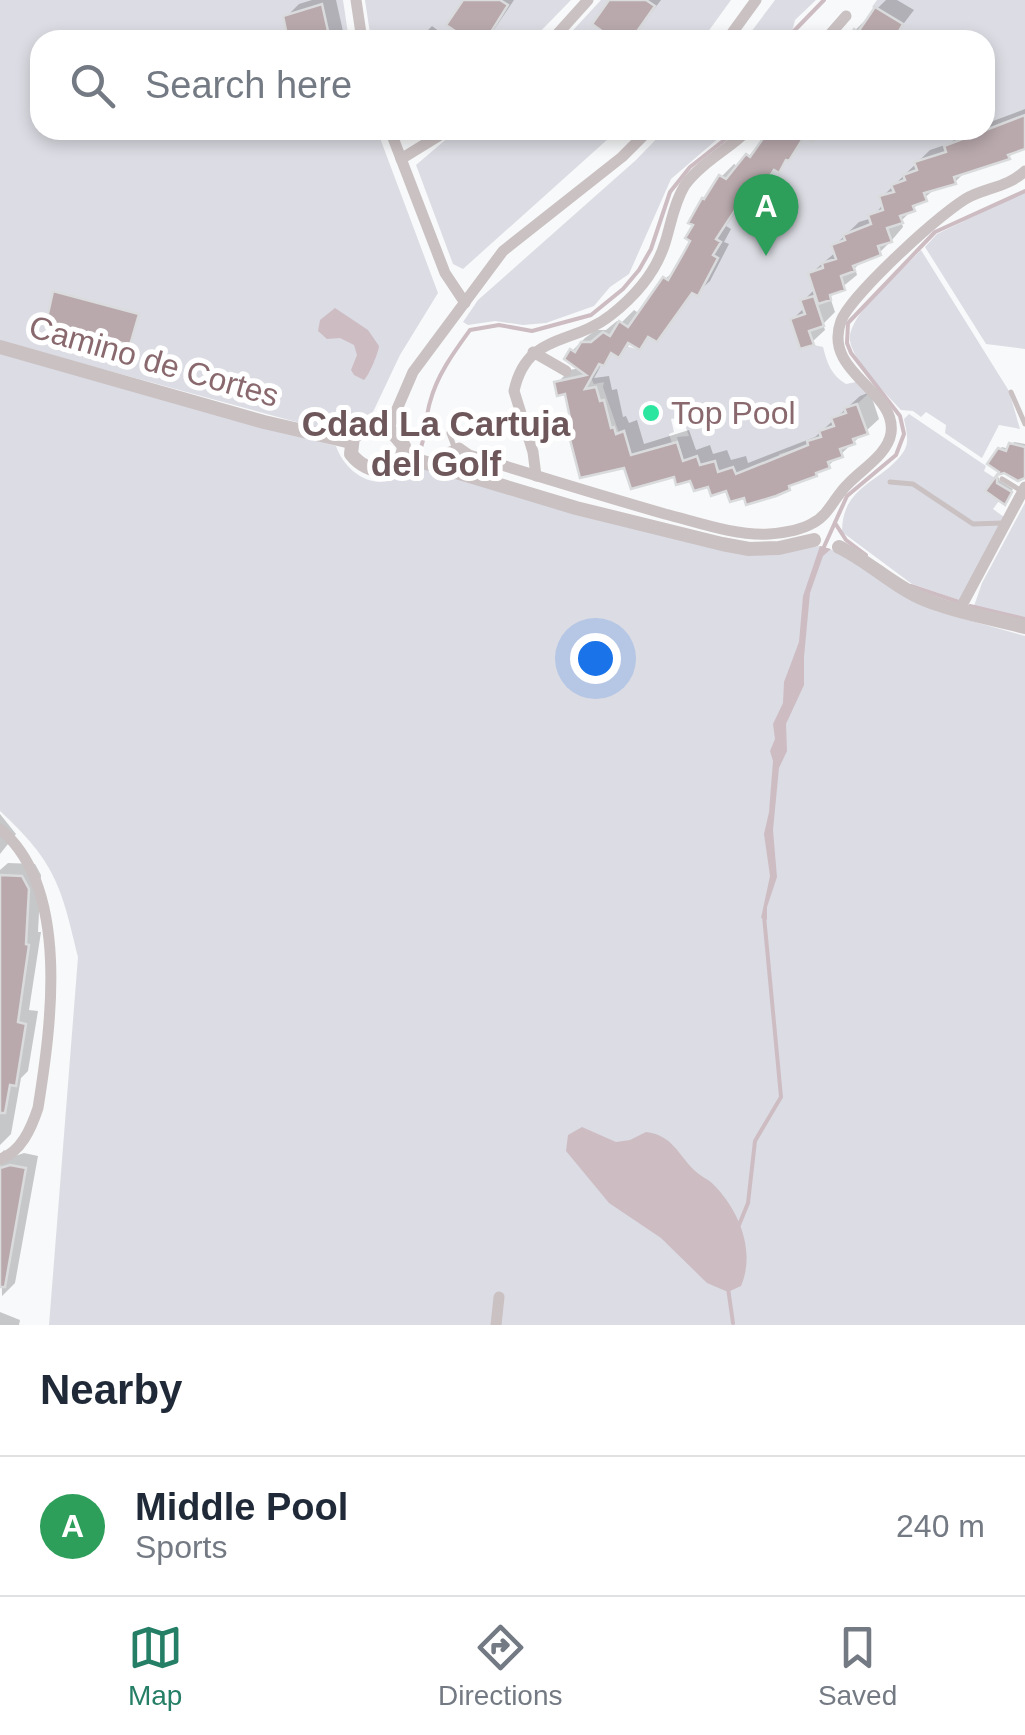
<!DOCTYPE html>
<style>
:root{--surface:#fff;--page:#f2f2f3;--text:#1f2937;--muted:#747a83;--line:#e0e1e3;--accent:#257e66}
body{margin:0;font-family:Helvetica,sans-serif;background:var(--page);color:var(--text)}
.you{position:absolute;left:595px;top:658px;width:35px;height:35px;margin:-25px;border:8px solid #fff;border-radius:50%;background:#1a73e8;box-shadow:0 0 0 15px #1a73e833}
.badge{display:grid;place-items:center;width:65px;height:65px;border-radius:50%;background:var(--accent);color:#fff;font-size:32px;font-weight:700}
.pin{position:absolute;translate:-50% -82px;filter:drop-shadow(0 2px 5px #0008)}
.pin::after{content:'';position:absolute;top:52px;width:35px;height:30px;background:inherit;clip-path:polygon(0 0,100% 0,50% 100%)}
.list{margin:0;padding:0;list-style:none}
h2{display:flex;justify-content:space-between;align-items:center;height:130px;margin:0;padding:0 40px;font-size:42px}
h2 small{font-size:32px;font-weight:400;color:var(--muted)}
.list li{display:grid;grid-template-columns:65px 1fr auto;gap:30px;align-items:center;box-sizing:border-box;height:140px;padding:0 40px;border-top:2px solid var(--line)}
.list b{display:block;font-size:38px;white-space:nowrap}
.list p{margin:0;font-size:32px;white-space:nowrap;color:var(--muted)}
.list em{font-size:32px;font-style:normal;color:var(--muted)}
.icon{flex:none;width:55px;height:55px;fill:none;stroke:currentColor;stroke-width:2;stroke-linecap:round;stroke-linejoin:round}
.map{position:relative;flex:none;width:1025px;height:1325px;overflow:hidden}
.search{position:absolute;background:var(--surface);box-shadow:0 5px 15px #0003;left:30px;right:30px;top:30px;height:110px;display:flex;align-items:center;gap:25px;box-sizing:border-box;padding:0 35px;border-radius:30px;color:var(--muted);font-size:38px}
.sheet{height:270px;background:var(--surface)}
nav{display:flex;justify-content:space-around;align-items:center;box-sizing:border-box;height:140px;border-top:2px solid var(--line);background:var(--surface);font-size:28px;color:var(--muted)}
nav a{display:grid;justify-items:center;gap:5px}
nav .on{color:var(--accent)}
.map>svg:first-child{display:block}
</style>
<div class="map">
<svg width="1025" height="1325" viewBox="0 0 1025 1325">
<rect width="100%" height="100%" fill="#f8f9fa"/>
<!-- green -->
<g fill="#dcdce4">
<path d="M0 0H343L349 40H40V130H377L438 293 400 355 373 412 333 432 0 341Z"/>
<path d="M365 0H571L532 40H371Z"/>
<path d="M601 0H731L702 40H564Z"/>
<path d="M775 0H816L795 20 790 40H745Z"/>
<path d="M877 0H1025V115L999 124V128L945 146 946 154 915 162 917 170 904 175 905 180 891 185 892 192 879 197 882 211 868 215 870 225 844 235 845 241 831 245 835 259 808 273 814 296 801 300 803 314 790 319 800 349 814 345 823 347C827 363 831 375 846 384L856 382 868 394 857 404 844 408V414L831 418 833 427 820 431V437L807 441V446L779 454 780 459 736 474 733 467 720 471 714 461 701 465 697 456 684 461 677 437 689 436 682 417 671 419 674 432 669 434 672 443 623 457 629 448 625 432 619 433 603 387 604 382 594 384 591 378 611 354 619 358 626 346 640 350 647 338 657 342 691 294 698 296 717 258 713 254 720 242 716 239 748 191 755 193 774 170 779 172 804 137 813 141 820 130H985V40H891L903 24 872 7Z"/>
<path d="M457 130H618L463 269 453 264 416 165Z"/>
<path d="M665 130H728L671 179 629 274 610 287 594 306 546 323 523 325 495 321 468 325 463 322 478 300 636 160Z"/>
<path d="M1025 192V349L986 344 925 247 937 234Z"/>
<path d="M921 250 1009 391 1020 429 999 425 982 458 945 433 946 425 926 412 921 417 913 411 901 410C887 395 853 361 850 341 846 315 904 269 921 250Z"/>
<path d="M0 353 336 446C344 470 372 492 399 477 408 472 409 468 420 467L743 554 820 546 845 554 936 611 1025 636V1325H49L78 957C61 885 55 862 0 811Z"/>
<path d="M909 414 986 466 984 471 995 478 986 491 999 501 993 509 1004 517 962 601 912 584 842 532C842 484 883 483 904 451 910 441 906 430 904 419Z"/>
<path d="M1025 503V621L974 606 982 583Z"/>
</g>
<!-- water -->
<g fill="#cdbdc3">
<path d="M335 308 368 330 379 346C379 351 369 376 364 380L354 375 351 370 357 355 354 345 340 338 327 339 318 331 320 320Z"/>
<path d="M820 546 831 549 823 556 810 593 804 657V685L786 724 787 751 779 768 773 830 777 877 767 907V920L761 918 770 876 764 834 769 812 773 761 770 751 775 739 773 724 783 703 784 682 799 642 803 596Z"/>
<path d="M582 1127 616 1142 630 1140 646 1132C672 1135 678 1154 694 1170 700 1176 708 1179 713 1184 739 1210 756 1251 741 1286L728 1292 707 1283 661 1238 609 1203 566 1151 568 1135Z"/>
</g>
<!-- shadow -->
<g fill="#0003">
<path d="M312 0H336L345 40H291L286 17 299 4Z"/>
<path d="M466 0H514L487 40H460L464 34Z"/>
<path d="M612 0H661L631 40H607Z"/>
<path d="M886 0H897L914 10 891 40H845Z"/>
<path d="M432 26 448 38 450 35 457 40H418Z"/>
<path d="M1025 109V147L1008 157 967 170 955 182 937 187 922 200 901 221 903 227 892 240 879 253 864 259 855 268 857 275 830 297 835 312 823 324 825 330 812 342 793 319 805 307 803 301 815 289 810 274 836 252 834 246 859 222 872 218 884 203 882 197 930 150 951 143 960 134 970 130H985V124Z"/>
<path d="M772 130H821L813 139 806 135 778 170 775 168 755 190 752 188 726 226 731 229 724 242 729 244 710 281 697 293 694 291 669 326 656 339 651 336 640 347 632 342 619 355 614 352 603 362 594 378 609 376 612 390 617 389 623 417 626 416 629 423 637 420 644 444 689 430 696 450 710 445 713 454 727 450 731 460 746 456 748 463 815 437 860 396 870 392 879 419 829 465 795 481 789 488 745 494 692 477 626 465 568 425 573 420 567 391 557 383 570 370 580 368 572 351 585 338 596 330H606L617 321 621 323 634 310 640 314 665 279 679 267 721 177 734 164 739 167Z"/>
<path d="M1014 442 1025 444V475L999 450 1002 447 1009 449Z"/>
<path d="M999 477V480L1013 489 1007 499 989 491Z"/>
<path d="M0 814 16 834 0 854Z"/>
<path d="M8 863 35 864 41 875 38 932H41L29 1010 38 1011 28 1071 21 1078 11 1134 0 1145V870Z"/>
<path d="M4 1150 12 1157 24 1153 38 1156 15 1283 2 1296 0 1155Z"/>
<path d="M0 1312 20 1320 19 1325H0Z"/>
</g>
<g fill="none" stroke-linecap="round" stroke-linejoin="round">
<!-- stream -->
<g stroke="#cdbdc3" stroke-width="4">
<path d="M794 40V31L824 0"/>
<path d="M420 450C427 433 425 418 430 402 437 375 454 352 470 330L499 325 532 331 591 315 623 289 639 270 651 249 670 192 690 167 737 130"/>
<path d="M835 523 846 540 866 555"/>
<path d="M823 549 847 496 896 455 904 434 900 416 851 353 847 343 848 323 935 232 1025 191"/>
<path d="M911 586 959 602"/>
<path d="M970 606 1025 619"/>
<path d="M739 1225 748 1203 755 1141 781 1097 764 916"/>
<path d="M728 1288 733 1323"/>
</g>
</g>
<!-- building -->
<g fill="#b9a9ad" stroke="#dadbdc" stroke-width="2.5">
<path d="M463 0H500L508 5 486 40H457L461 35 446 25Z"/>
<path d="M609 0H646L655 6 631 40H602L606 34 592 24Z"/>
<path d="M322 4 330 40H288L283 16Z"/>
<path d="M875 7 903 24 894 40H848L854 29 858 32Z"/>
<path d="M1025 115V149L1008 155 1010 159 954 177 956 184 924 193 927 201 913 206 915 211 900 216 903 223 887 228 892 242 878 246 881 255 853 266 855 271 841 276 845 290 830 295 831 300 818 304 808 273 823 268 822 263 836 259 831 245 845 240 843 235 871 224 868 215 883 210 879 196 894 192 891 185 905 180 903 175 917 170 914 162 946 152 944 146Z"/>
<path d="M769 130H820L813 142 804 137 789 161 786 160 779 173 774 170 766 182 763 180 755 193 749 189 716 239 721 242 713 255 718 258 698 296 692 293 657 342 648 337 640 350 628 343 619 358 611 353 604 366 599 364 585 389 596 387 600 401 604 400 611 428 614 427 616 434 624 431 631 455 677 442 683 461 697 456 700 465 715 461 718 472 733 467 736 474 808 445 807 441 821 437 819 431 834 426 831 418 846 413 844 408 857 404 868 434 853 439 855 444 840 449 843 457 828 462 830 468 816 473 817 476 789 486 790 490 776 496 746 505 744 498 730 502 726 491 711 496 708 487 694 491 690 481 676 485 674 477 631 489 624 468 580 478 566 424 571 423 565 394 557 396 554 382 586 375 564 359 570 349 575 352 581 342H591L603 332 610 336 619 321 628 327 663 277 668 280 683 254 690 241 685 238 693 225 688 223 702 198 704 199 719 175 726 179 746 154 750 157Z"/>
<path d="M53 291 139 314 130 345 46 323Z"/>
<path d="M814 296 824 326 809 331 814 345 800 349 790 319 805 314 800 300Z"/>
<path d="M1009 443 1025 447V478L1018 481 1004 473 997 475V483L1012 492 1005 505 985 491 999 472 987 464 998 448 1006 451Z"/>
<path d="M0 875 22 876 29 889 26 944 29 945 18 1022 26 1024 16 1086 10 1085 5 1113H0Z"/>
<path d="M10 1165 26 1168 5 1287H0V1168Z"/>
</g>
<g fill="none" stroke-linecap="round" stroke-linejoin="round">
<!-- service -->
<g stroke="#cac1c2" stroke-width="5">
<path d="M1011 392 1025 424"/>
<path d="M455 449 449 433 456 415"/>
<path d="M1002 479 1020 490"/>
<path d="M890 482 913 484 973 524 1003 523"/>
</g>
<!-- minor -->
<g stroke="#cac1c2" stroke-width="11">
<path d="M356 0 362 40"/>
<path d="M552 40 588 0"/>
<path d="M727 40 756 0"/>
<path d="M825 40 846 16"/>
<path d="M390 130 445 273 465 303"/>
<path d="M401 159 448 130"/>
<path d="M533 352 566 371"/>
<path d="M388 430 413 372 503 251 622 157 649 130"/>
<path d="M443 467 448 453 459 448 469 455C534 475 599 495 665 514 697 522 735 536 769 534 782 533 801 530 813 523 829 515 835 496 848 484 862 469 888 454 891 433 897 390 822 373 841 321 850 296 945 208 971 196 991 187 1009 186 1025 171"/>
<path d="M536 476 533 452 514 391C527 332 572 346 611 315 634 297 656 272 665 243 671 224 674 203 685 185 701 163 729 149 748 130"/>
<path d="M959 611 1025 487"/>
<path d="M0 829C71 888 51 1027 38 1108 31 1129 21 1152 0 1159"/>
<path d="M496 1325 499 1297"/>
</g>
<!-- tertiary -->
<g stroke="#cac1c2" stroke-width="14">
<path d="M0 347 264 422 351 442"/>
<path d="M370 426 392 432 404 446C401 478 368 476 351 454L353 437Z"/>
<path d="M403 456 576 508 722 544 749 549 779 548 814 540"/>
<path d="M839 547C870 562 894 587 926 600 958 613 992 618 1025 627"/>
</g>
</g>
<!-- markers -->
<circle fill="#2ce6a0" stroke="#fff" stroke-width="4" cx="651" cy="413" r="10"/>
<g text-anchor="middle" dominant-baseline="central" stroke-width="10" stroke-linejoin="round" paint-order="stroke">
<!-- street labels -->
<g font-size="32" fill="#89696e" stroke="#fff">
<text transform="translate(154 361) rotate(16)">Camino de Cortes</text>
</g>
<!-- poi labels -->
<g font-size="32" fill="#89696e" stroke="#fff" text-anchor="start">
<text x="671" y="413">Top Pool</text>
</g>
<!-- neighbourhood labels -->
<g font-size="35" font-weight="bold" fill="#6e575b" stroke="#fff">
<text x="436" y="423">Cdad La Cartuja<tspan x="436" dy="40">del Golf</tspan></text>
</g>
</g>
</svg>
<div class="you"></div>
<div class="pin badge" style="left:766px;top:256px;background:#2e9e5b">A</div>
<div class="search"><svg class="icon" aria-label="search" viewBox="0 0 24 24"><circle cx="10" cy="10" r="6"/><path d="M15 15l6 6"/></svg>Search here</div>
</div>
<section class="sheet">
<h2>Nearby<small></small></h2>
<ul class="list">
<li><span class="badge" style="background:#2e9e5b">A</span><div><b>Middle Pool</b><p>Sports</p></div><em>240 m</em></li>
</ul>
</section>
<nav>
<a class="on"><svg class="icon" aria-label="map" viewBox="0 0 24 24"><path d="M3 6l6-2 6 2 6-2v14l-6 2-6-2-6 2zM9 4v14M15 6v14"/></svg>Map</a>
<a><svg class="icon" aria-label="directions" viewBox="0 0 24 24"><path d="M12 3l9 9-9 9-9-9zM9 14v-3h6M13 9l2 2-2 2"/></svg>Directions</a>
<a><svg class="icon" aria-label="saved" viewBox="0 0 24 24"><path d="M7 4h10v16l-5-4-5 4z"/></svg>Saved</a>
</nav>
